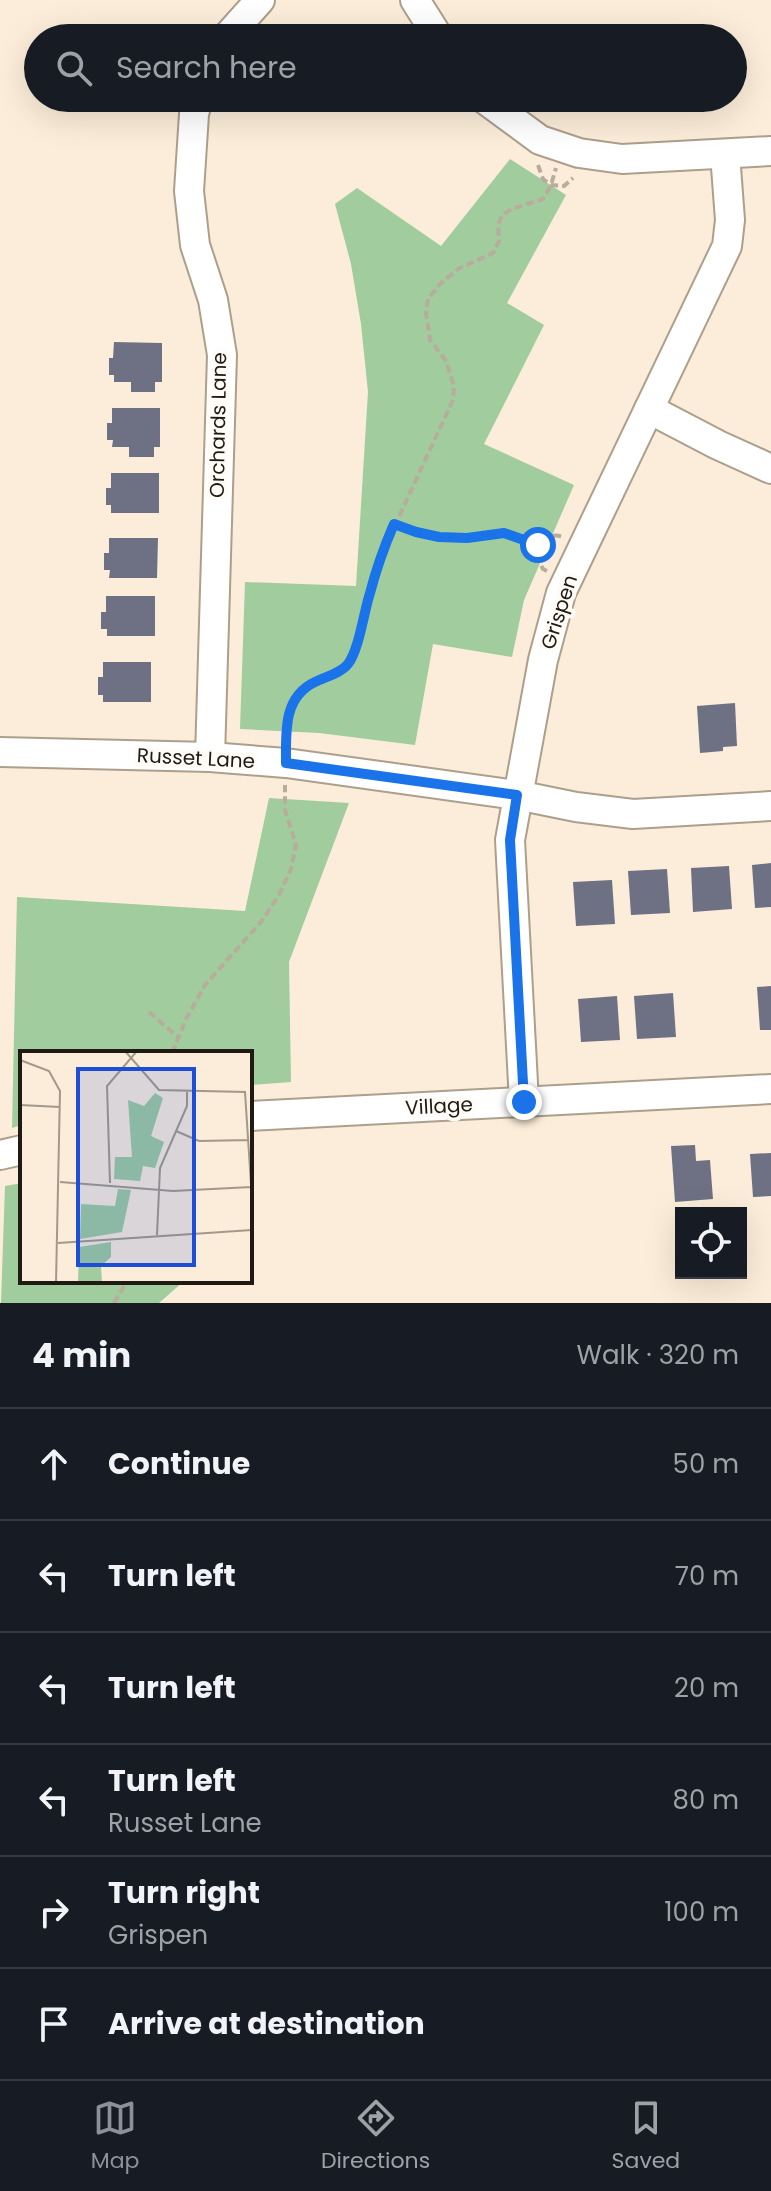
<!DOCTYPE html>
<meta charset="utf-8">
<style>
:root{--surface:#171b24;--page:#20242c;--text:#f1f3f6;--muted:#9ea1a6;--line:#363941;--accent:#8c9099}
body{margin:0;font-family:Poppins,sans-serif;background:var(--page);color:var(--text)}
.controls{position:absolute;right:24px;bottom:24px;display:grid;overflow:hidden;border-radius:0px;box-shadow:0 8px 32px #0002}
.controls button{width:72px;height:72px;display:grid;place-items:center;padding:0;border:0;border-bottom:2px solid var(--line);background:var(--surface);color:var(--text);font:40px sans-serif}
.stop{position:absolute;width:24px;height:24px;margin:-18px;border:6px solid #1a73e8;border-radius:50%;background:#fff}
.stop.end{background:#1a73e8;border-color:#fff;box-shadow:0 2px 8px #0008}
.list{margin:0;padding:0;list-style:none}
h2{display:flex;justify-content:space-between;align-items:center;height:104px;margin:0;padding:0 32px;font-size:34px}
h2 small{font-size:26px;font-weight:400;color:var(--muted)}
.list li{display:grid;grid-template-columns:52px 1fr auto;gap:24px;align-items:center;box-sizing:border-box;height:112px;padding:0 32px;border-top:2px solid var(--line)}
.list b{display:block;font-size:30px;white-space:nowrap}
.list p{margin:0;font-size:26px;white-space:nowrap;color:var(--muted)}
.list em{font-size:26px;font-style:normal;color:var(--muted)}
.icon{flex:none;width:44px;height:44px;fill:none;stroke:currentColor;stroke-width:2;stroke-linecap:round;stroke-linejoin:round}
.map{position:relative;flex:none;width:771px;height:1303px;overflow:hidden}
.search{position:absolute;background:var(--surface);box-shadow:0 8px 32px #0002;left:24px;right:24px;top:24px;height:88px;display:flex;align-items:center;gap:20px;box-sizing:border-box;padding:0 28px;border-radius:44px;color:var(--muted);font-size:30px}
.sheet{height:776px;background:var(--surface)}
nav{display:flex;justify-content:space-around;align-items:center;box-sizing:border-box;height:112px;border-top:2px solid var(--line);background:var(--surface);font-size:22px;color:var(--muted)}
nav a{display:grid;justify-items:center;gap:4px}
nav .on{color:var(--accent)}
.map>svg:first-child{display:block}
</style>
<div class="map">
<svg width="771" height="1303" viewBox="0 0 771 1303">
<rect width="100%" height="100%" fill="#fbedd9"/>
<!-- green -->
<g fill="#a0cc9e">
<path d="M510 159 566 195 507 303 544 325 484 444 574 485 524 600 512 657 433 644 415 745 319 733 240 729 245 582 356 586 368 392 361 324 351 264 335 204 357 188 441 246Z"/>
<path d="M269 798 349 803 289 962 291 1082 250 1085V1053H22V1125L12 1128 17 897 245 911Z"/>
<path d="M22 1183V1281H184L159 1303H1L5 1186Z"/>
</g>
<!-- building -->
<g fill="#6e7084">
<path d="M114 342 162 343V382H155V392H131V382H114V375H109V358H113Z"/>
<path d="M112 408H160V447H154V457H129V447H112L113 440H107V423H112Z"/>
<path d="M111 473H159V513H111V505H106V488H111Z"/>
<path d="M109 538H158L157 578H109L110 570H104V553H109Z"/>
<path d="M106 596H155V636H107V629H101V612H106Z"/>
<path d="M103 662H151V702H103V695H98V677H103Z"/>
<path d="M735 703 737 746 723 747V751L700 753 697 706Z"/>
<path d="M771 863V907L755 908 752 865Z"/>
<path d="M729 866 732 909 693 912 691 868Z"/>
<path d="M667 869 670 913 631 915 628 871Z"/>
<path d="M612 880 615 924 576 926 573 882Z"/>
<path d="M771 986V1030H760L757 987Z"/>
<path d="M673 993 676 1037 637 1039 634 996Z"/>
<path d="M617 996 620 1040 581 1042 578 999Z"/>
<path d="M695 1145 696 1161 710 1160 713 1199 675 1202 671 1146Z"/>
<path d="M771 1153V1196L753 1197 750 1154Z"/>
</g>
<g fill="none" stroke-linecap="round" stroke-linejoin="round">
<!-- minor casing -->
<g stroke="#ac9f8c" stroke-width="32">
<g id="minor">
<path d="M415 0 439 38"/>
<path d="M226 38 260 0"/>
<path d="M198 98 194 114 189 191 195 245 213 300 222 355 210 757"/>
<path d="M483 98 540 140 579 153 622 159 771 151"/>
<path d="M649 409 718 445 771 469"/>
<path d="M0 752 210 757 286 763 517 795 576 807 633 814 771 806"/>
<path d="M524 1102 510 840 543 660 561 593 727 246 730 220 725 154"/>
<path d="M250 1116 771 1089"/>
<path d="M0 1155 22 1150"/>
</g>
</g>
<!-- path -->
<g stroke="#b8ac9c" stroke-width="4" stroke-dasharray="8 4" stroke-linecap="butt">
<path d="M538 165 543 179 551 185 564 186 573 178"/>
<path d="M394 524 416 532 439 537 467 538 504 533 538 545"/>
<path d="M547 571 543 569 537 558 538 545C547 538 552 533 563 537"/>
<path d="M286 740 287 716 295 698 311 684 348 664 359 638 383 551 453 400 454 386 446 361 430 340 426 313 428 299 440 284 458 269 493 253 499 241 498 224 503 214 512 209 543 199 551 185 556 168"/>
<path d="M149 1012 178 1037"/>
<path d="M172 1053 186 1019 205 985 261 922 279 895 291 869 296 845 285 810V785"/>
<path d="M114 1303 127 1281"/>
</g>
<!-- minor -->
<use href="#minor" stroke="#fff" stroke-width="28"/>
</g>
<g fill="none" stroke-linecap="round" stroke-linejoin="round">
<!-- route -->
<path stroke="#1a73e8" stroke-width="10" d="M524 1102 510 840 517 795 286 763C286 732 283 697 315 682 325 677 341 673 348 664 359 650 364 611 370 593 376 570 384 547 394 524L416 532 439 537 467 538 504 533 538 545"/>
</g>
<g text-anchor="middle" dominant-baseline="central" stroke-width="8" stroke-linejoin="round" paint-order="stroke">
<!-- street labels -->
<g font-size="20" fill="#1f1a13" stroke="#fffcf8">
<text transform="translate(218 425) rotate(-89)">Orchards Lane</text>
<text transform="translate(559 612) rotate(-72)">Grispen</text>
<text transform="translate(196 758) rotate(3)">Russet Lane</text>
<text transform="translate(439 1106) rotate(-3)">Village</text>
</g>
</g>
<!-- overview -->
<g transform="translate(20 1051)">
<rect width="232" height="232" fill="#fbedd9"/>
<path d="M135 42 143 47 131 85 144 91 135 117 123 115 120 130 94 128 95 106H112L108 49 124 55ZM98 138 111 139 102 181 60 188 61 153 95 155ZM91 191V206L81 215 82 232H58L59 196Z" fill="#a0cc9e"/>
<path fill="none" stroke="#a3998a" stroke-width="2" d="M105 0 139 39 225 41 232 149M0 9 29 20 40 40 36 232M0 54 40 56M156 80 179 90 229 89M40 131 153 140 231 136M90 132 87 35 117 0M137 184 140 117 167 55V41M38 192 232 179"/>
<path fill="#1d4ed8" fill-opacity="0.15" stroke="#1d4ed8" stroke-width="4" d="M58 18H174V214H58Z"/>
<rect width="232" height="232" fill="none" stroke="#1f1a13" stroke-width="4"/>
</g>
</svg>
<div class="controls">
<button><svg class="icon" aria-label="locate" viewBox="0 0 24 24"><circle cx="12" cy="12" r="6"/><path d="M12 2v4M12 18v4M2 12h4M18 12h4"/></svg></button>
</div>
<div class="stop" style="left:538px;top:545px"></div>
<div class="stop end" style="left:524px;top:1102px"></div>
<div class="search"><svg class="icon" aria-label="search" viewBox="0 0 24 24"><circle cx="10" cy="10" r="6"/><path d="M15 15l6 6"/></svg>Search here</div>
</div>
<section class="sheet">
<h2>4 min<small>Walk · 320 m</small></h2>
<ul class="list">
<li><svg class="icon" aria-label="ahead" viewBox="0 0 24 24"><path d="M12 20V5M6 11l6-6 6 6"/></svg><div><b>Continue</b></div><em>50 m</em></li>
<li><svg class="icon" aria-label="left" viewBox="0 0 24 24"><path d="M17 20v-9H6M10 6l-5 5 5 5"/></svg><div><b>Turn left</b></div><em>70 m</em></li>
<li><svg class="icon" aria-label="left" viewBox="0 0 24 24"><path d="M17 20v-9H6M10 6l-5 5 5 5"/></svg><div><b>Turn left</b></div><em>20 m</em></li>
<li><svg class="icon" aria-label="left" viewBox="0 0 24 24"><path d="M17 20v-9H6M10 6l-5 5 5 5"/></svg><div><b>Turn left</b><p>Russet Lane</p></div><em>80 m</em></li>
<li><svg class="icon" aria-label="right" viewBox="0 0 24 24"><path d="M7 20v-9h11M14 6l5 5-5 5"/></svg><div><b>Turn right</b><p>Grispen</p></div><em>100 m</em></li>
<li><svg class="icon" aria-label="arrive" viewBox="0 0 24 24"><path d="M6 21V4h12l-3 4 3 4H6"/></svg><div><b>Arrive at destination</b></div></li>
</ul>
</section>
<nav>
<a class="on"><svg class="icon" aria-label="map" viewBox="0 0 24 24"><path d="M3 6l6-2 6 2 6-2v14l-6 2-6-2-6 2zM9 4v14M15 6v14"/></svg>Map</a>
<a><svg class="icon" aria-label="directions" viewBox="0 0 24 24"><path d="M12 3l9 9-9 9-9-9zM9 14v-3h6M13 9l2 2-2 2"/></svg>Directions</a>
<a><svg class="icon" aria-label="saved" viewBox="0 0 24 24"><path d="M7 4h10v16l-5-4-5 4z"/></svg>Saved</a>
</nav>
